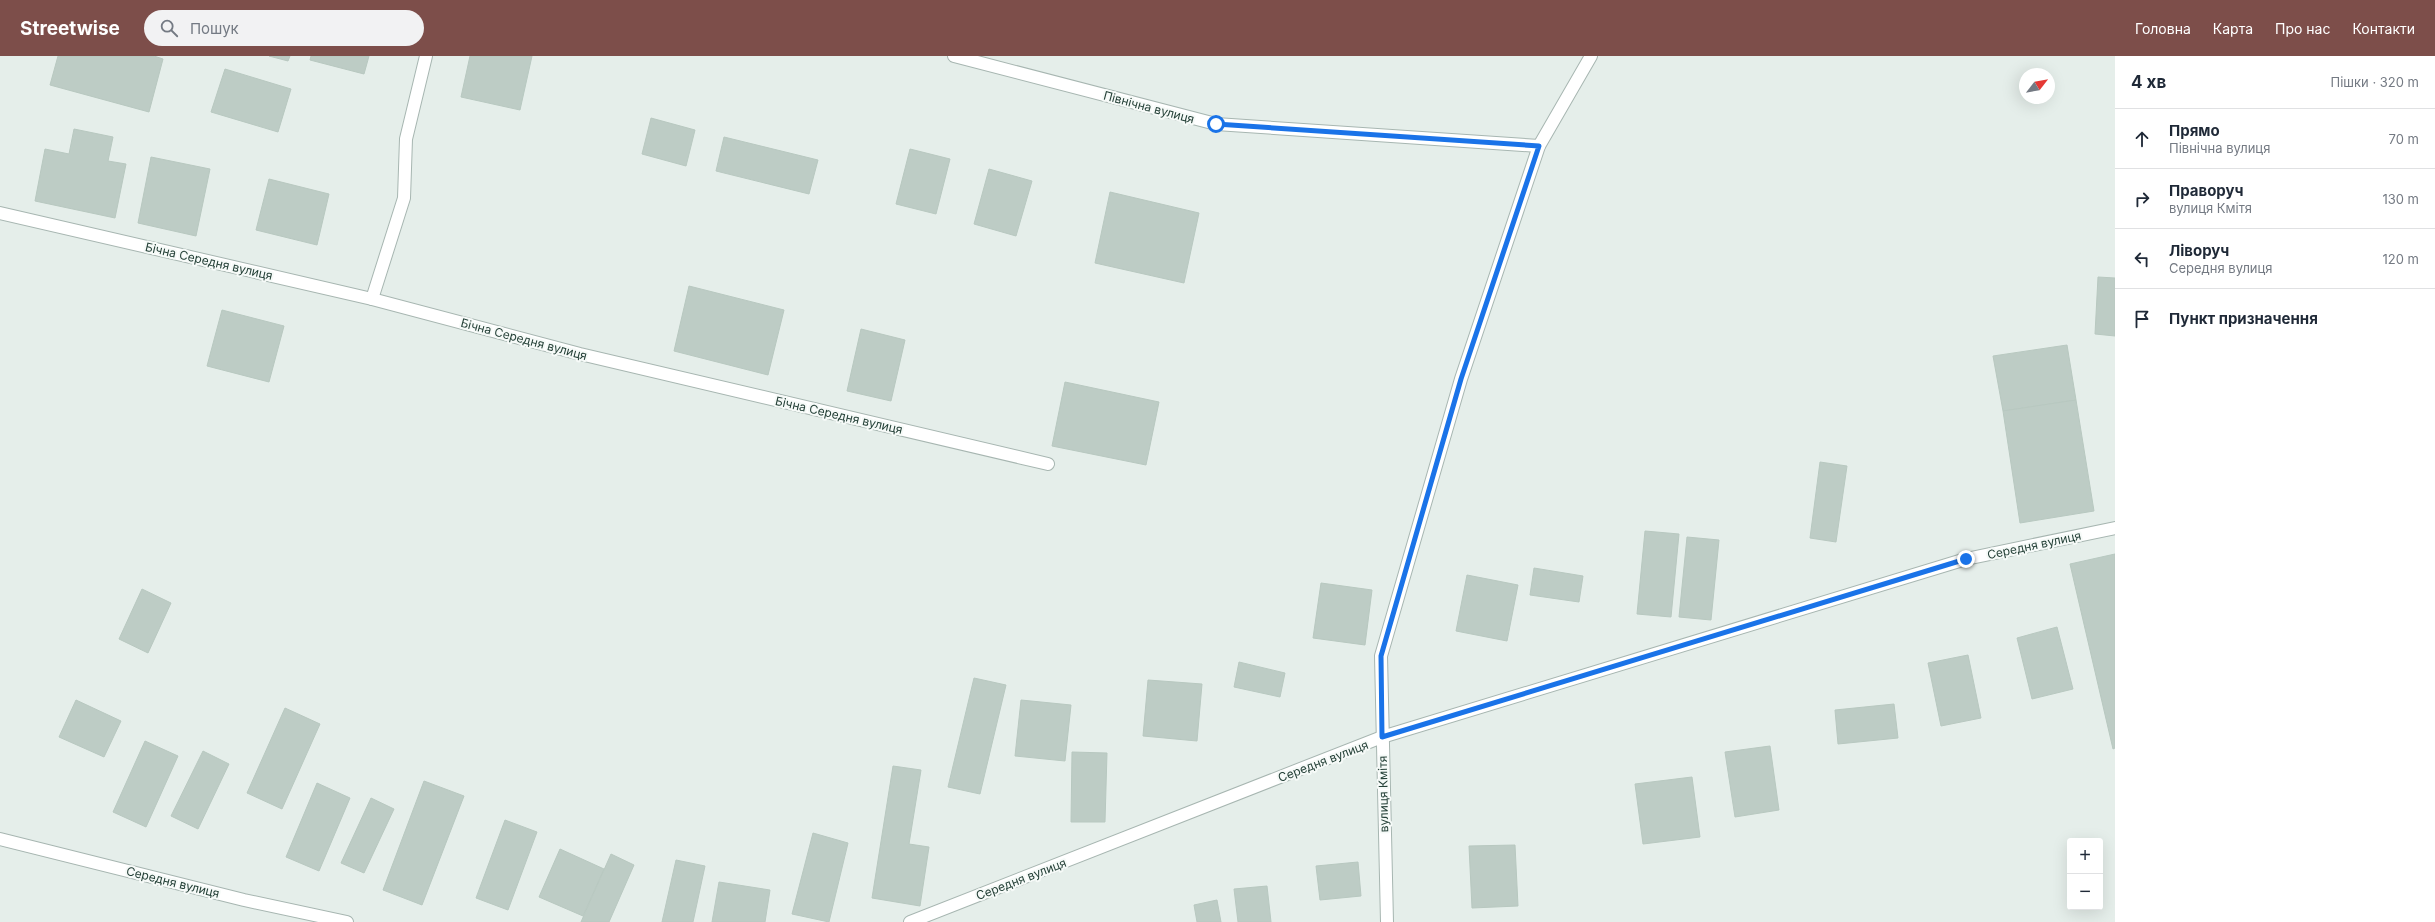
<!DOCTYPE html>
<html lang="uk">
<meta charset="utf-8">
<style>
:root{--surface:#fff;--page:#f2f2f3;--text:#1f2937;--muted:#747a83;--line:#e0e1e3;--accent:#7d4e4a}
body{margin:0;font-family:Inter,sans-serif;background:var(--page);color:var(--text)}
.controls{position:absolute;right:12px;bottom:12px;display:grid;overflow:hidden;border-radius:4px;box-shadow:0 4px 16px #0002}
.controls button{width:36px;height:36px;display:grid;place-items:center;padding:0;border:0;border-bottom:1px solid var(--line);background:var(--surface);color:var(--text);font:20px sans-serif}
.compass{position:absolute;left:2019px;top:12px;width:36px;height:36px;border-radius:50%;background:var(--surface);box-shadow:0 4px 16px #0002;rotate:59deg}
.stop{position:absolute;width:12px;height:12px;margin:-9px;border:3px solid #1a73e8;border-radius:50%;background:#fff}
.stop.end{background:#1a73e8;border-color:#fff;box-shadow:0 1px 4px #0008}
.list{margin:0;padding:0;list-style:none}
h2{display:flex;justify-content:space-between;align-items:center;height:52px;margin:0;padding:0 16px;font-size:17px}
h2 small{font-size:13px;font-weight:400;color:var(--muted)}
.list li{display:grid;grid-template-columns:26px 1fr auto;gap:12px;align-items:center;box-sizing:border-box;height:60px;padding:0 16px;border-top:1px solid var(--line)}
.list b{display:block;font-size:15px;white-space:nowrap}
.list p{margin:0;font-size:13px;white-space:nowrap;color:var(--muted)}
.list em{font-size:13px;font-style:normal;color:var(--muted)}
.icon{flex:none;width:22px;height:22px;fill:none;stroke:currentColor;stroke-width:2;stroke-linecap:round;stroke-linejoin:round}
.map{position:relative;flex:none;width:2115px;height:866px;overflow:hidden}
header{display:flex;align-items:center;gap:24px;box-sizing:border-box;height:56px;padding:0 20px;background:var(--accent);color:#fff}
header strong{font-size:19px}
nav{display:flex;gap:22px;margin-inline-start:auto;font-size:14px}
.search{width:280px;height:36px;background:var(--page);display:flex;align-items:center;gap:10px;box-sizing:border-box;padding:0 14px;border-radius:22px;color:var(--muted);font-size:15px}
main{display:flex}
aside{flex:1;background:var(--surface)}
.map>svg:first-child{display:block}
</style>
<header>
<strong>Streetwise</strong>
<div class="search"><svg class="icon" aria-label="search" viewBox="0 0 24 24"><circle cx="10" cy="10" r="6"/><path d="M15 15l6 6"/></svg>Пошук</div>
<nav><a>Головна</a><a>Карта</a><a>Про нас</a><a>Контакти</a></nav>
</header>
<main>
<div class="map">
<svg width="2115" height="866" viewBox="0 0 2115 866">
<rect width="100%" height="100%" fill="#e5eeea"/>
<!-- building -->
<g fill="#bdccc5" stroke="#b8c8c0">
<path d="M58 0H154L163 3 149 56 50 29Z"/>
<path d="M269 0H290L288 5Z"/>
<path d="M311 0H369L364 18 310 4Z"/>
<path d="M470 0H532L520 54 461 41Z"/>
<path d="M225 13 291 33 278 76 211 56Z"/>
<path d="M651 62 695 74 686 110 642 98Z"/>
<path d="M74 73 113 81 108 105 126 108 115 162 35 145 45 93 69 98Z"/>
<path d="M724 81 818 104 809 138 716 115Z"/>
<path d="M910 93 950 103 936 158 896 148Z"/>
<path d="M151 101 210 113 196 180 138 167Z"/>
<path d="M989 113 1032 125 1016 180 974 168Z"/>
<path d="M269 123 329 138 317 189 256 174Z"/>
<path d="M1110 136 1199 157 1184 227 1095 207Z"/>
<path d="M2098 221 2115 222V280L2095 278Z"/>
<path d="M689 230 784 254 768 319 674 295Z"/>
<path d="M222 254 284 270 269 326 207 310Z"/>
<path d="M861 273 905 284 891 345 847 335Z"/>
<path d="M2067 289 2076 344 2003 355 1993 300Z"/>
<path d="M1065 326 1159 346 1146 409 1052 390Z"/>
<path d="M2076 344 2094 455 2020 467 2003 355Z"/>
<path d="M1820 406 1847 410 1836 486 1810 482Z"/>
<path d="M1645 475 1679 478 1671 561 1637 558Z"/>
<path d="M1687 481 1719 484 1711 564 1679 561Z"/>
<path d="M2115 498V692L2113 693 2070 508Z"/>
<path d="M1534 512 1583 520 1579 546 1530 539Z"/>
<path d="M1467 519 1518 529 1507 585 1456 575Z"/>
<path d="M1321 527 1372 534 1365 589 1313 582Z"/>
<path d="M142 533 171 547 148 597 119 583Z"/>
<path d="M2057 571 2073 633 2032 643 2017 582Z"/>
<path d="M1968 599 1981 662 1941 670 1928 607Z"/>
<path d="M1239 606 1285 617 1280 641 1234 631Z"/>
<path d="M974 622 1006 629 980 738 948 731Z"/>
<path d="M1148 624 1202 628 1197 685 1143 680Z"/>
<path d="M76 644 121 665 104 701 59 681Z"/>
<path d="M1021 644 1071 649 1065 705 1015 700Z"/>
<path d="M1894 648 1898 682 1838 688 1835 654Z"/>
<path d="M285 652 320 668 282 753 247 737Z"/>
<path d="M145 685 178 700 146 771 113 756Z"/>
<path d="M1770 690 1779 754 1735 761 1725 696Z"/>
<path d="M203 695 229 708 198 773 171 760Z"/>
<path d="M1072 696 1107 697 1105 766H1071Z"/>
<path d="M893 710 921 714 909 788 929 791 920 850 872 842Z"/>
<path d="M1692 721 1700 781 1643 788 1635 728Z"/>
<path d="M424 725 464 740 422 849 383 834Z"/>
<path d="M317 727 350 742 319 815 286 801Z"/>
<path d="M371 742 394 753 364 817 341 807Z"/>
<path d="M505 764 537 776 508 854 476 842Z"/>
<path d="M813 777 848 787 829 866 792 858Z"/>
<path d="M1515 789 1518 850 1472 852 1469 790Z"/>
<path d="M560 793 604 813 583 860 539 841Z"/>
<path d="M611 798 634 809 609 866H581Z"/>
<path d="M676 804 705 810 693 866H662Z"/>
<path d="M1358 806 1361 840 1320 844 1316 810Z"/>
<path d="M719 826 770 834 765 866H712Z"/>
<path d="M1267 830 1271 866H1238L1234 833Z"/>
<path d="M1217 844 1221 866H1197L1194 849Z"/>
</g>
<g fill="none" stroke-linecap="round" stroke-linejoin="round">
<!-- lane casing -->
<g stroke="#a7b6b1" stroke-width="14">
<path id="lane" d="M372 243 404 142 406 83 426 0"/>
</g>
<!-- street casing -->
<g stroke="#a7b6b1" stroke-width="14">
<g id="street">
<path d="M954 0 1216 68 1539 90"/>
<path d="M0 157 372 243 580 298 1048 408"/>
<path d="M0 783 244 844 347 866"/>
<path d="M910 866 1382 681 1966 503 2115 472"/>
<path d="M1387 866 1381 600 1461 323 1539 90 1591 0"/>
</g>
</g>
<!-- lane -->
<use href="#lane" stroke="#fff" stroke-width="12"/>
<!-- street -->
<use href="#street" stroke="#fff" stroke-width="12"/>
</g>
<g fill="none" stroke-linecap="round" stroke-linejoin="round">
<!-- route -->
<path stroke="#1a73e8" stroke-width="5" d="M1216 68 1539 90 1461 323 1381 600 1382 681 1966 503"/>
</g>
<g text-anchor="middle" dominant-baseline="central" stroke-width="4" stroke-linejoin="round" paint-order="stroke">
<!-- street labels -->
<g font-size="12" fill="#244037" stroke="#f6faf8">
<text transform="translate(1149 51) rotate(15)">Північна вулиця</text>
<text transform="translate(209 205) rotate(13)">Бічна Середня вулиця</text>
<text transform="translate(524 283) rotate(15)">Бічна Середня вулиця</text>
<text transform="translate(839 359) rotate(13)">Бічна Середня вулиця</text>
<text transform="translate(2034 489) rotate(-12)">Середня вулиця</text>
<text transform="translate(1323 705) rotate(-21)">Середня вулиця</text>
<text transform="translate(1383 738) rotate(-91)">вулиця Кмітя</text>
<text transform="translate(1021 823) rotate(-21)">Середня вулиця</text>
<text transform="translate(173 826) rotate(14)">Середня вулиця</text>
</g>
</g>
</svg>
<div class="controls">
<button>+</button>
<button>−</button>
</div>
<svg class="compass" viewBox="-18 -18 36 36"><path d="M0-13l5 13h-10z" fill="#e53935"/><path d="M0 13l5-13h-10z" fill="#747a83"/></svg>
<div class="stop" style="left:1216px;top:68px"></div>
<div class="stop end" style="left:1966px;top:503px"></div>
</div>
<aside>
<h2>4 хв<small>Пішки · 320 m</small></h2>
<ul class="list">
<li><svg class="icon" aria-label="ahead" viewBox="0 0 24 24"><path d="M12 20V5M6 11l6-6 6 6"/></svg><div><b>Прямо</b><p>Північна вулиця</p></div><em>70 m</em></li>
<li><svg class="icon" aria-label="right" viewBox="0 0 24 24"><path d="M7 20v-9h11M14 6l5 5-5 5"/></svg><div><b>Праворуч</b><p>вулиця Кмітя</p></div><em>130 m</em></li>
<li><svg class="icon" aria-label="left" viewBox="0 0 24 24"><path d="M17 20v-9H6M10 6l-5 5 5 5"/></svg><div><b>Ліворуч</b><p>Середня вулиця</p></div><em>120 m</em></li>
<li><svg class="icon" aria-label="arrive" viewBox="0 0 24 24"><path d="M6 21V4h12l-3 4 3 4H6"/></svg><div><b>Пункт призначення</b></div></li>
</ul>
</aside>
</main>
